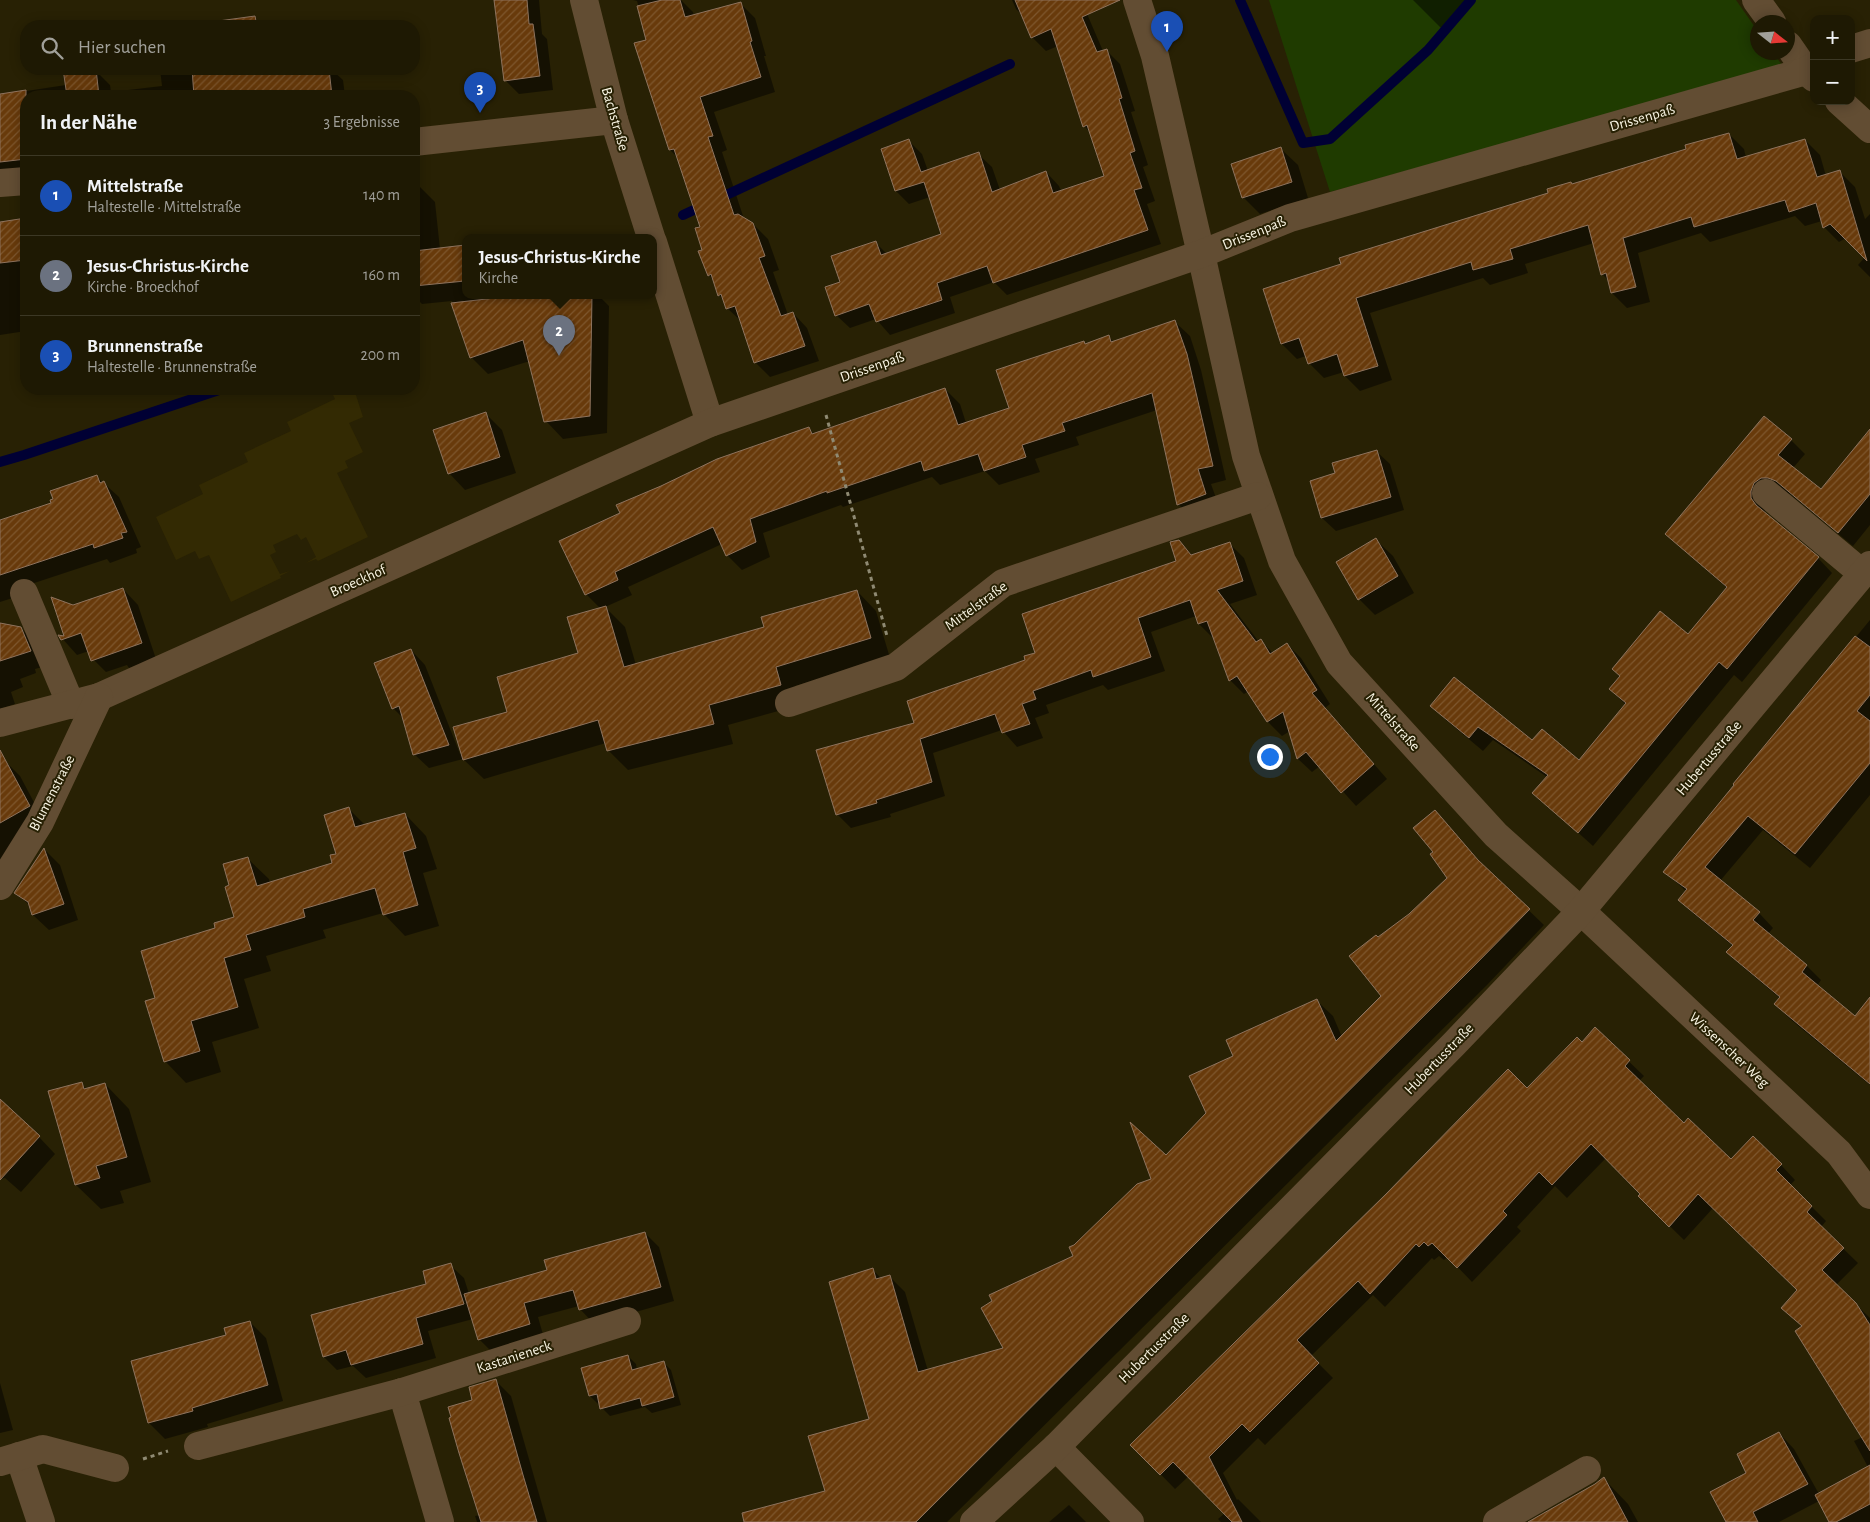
<!DOCTYPE html>
<html lang="de">
<meta charset="utf-8">
<style>
:root{--surface:#1e1903;--page:#26220d;--text:#f1f3f6;--muted:#a1a09a;--line:#3c3825;--accent:#51d674}
body{margin:0;font-family:"Alegreya Sans",sans-serif;background:var(--page);color:var(--text)}
.controls{position:absolute;right:15px;top:15px;display:grid;overflow:hidden;border-radius:10px;box-shadow:0 2px 12px #0003}
.controls button{width:45px;height:45px;display:grid;place-items:center;padding:0;border:0;border-bottom:1px solid var(--line);background:var(--surface);color:var(--text);font:25px sans-serif}
.compass{position:absolute;left:1750px;top:15px;width:45px;height:45px;border-radius:50%;background:var(--surface);box-shadow:0 2px 12px #0003;rotate:107deg}
.you{position:absolute;left:1269px;top:756px;width:18px;height:18px;margin:-12px;border:4px solid #fff;border-radius:50%;background:#1a73e8;box-shadow:0 0 0 8px #1a73e833}
.badge{display:grid;place-items:center;width:32px;height:32px;border-radius:50%;background:var(--accent);color:#fff;font-size:16px;font-weight:700}
.pin{position:absolute;translate:-50% -41px;filter:drop-shadow(0 1px 2px #0008)}
.pin::after{content:'';position:absolute;top:26px;width:18px;height:15px;background:inherit;clip-path:polygon(0 0,100% 0,50% 100%)}
.popup{position:absolute;left:462px;top:234px;width:195px;height:65px;box-sizing:border-box;display:grid;place-content:center;border-radius:10px;background:var(--surface);filter:drop-shadow(0 1px 4px #0005);font-size:16px;white-space:nowrap;color:var(--muted)}
.popup b{font-size:19px;color:var(--text)}
.popup::after{content:'';position:absolute;left:50%;top:100%;margin-left:-10px;border:10px solid transparent;border-top-color:var(--surface)}
.list{margin:0;padding:0;list-style:none}
h2{display:flex;justify-content:space-between;align-items:center;height:65px;margin:0;padding:0 20px;font-size:21px}
h2 small{font-size:16px;font-weight:400;color:var(--muted)}
.list li{display:grid;grid-template-columns:32px 1fr auto;gap:15px;align-items:center;box-sizing:border-box;height:80px;padding:0 20px;border-top:1px solid var(--line)}
.list b{display:block;font-size:19px;white-space:nowrap}
.list p{margin:0;font-size:16px;white-space:nowrap;color:var(--muted)}
.list em{font-size:16px;font-style:normal;color:var(--muted)}
.icon{flex:none;width:28px;height:28px;fill:none;stroke:currentColor;stroke-width:2;stroke-linecap:round;stroke-linejoin:round}
.map{position:relative;flex:none;width:1870px;height:1522px;overflow:hidden}
.search{position:absolute;background:var(--surface);box-shadow:0 2px 12px #0003;left:20px;top:20px;width:400px;height:55px;display:flex;align-items:center;gap:12px;box-sizing:border-box;padding:0 18px;border-radius:20px;color:var(--muted);font-size:19px}
.panel{position:absolute;background:var(--surface);box-shadow:0 2px 12px #0003;left:20px;top:90px;width:400px;height:305px;border-radius:20px}
.map>svg:first-child{display:block}
</style>
<div class="map">
<svg width="1870" height="1522" viewBox="0 0 1870 1522">
<defs>
<pattern id="building-hatch" width="6" height="6" patternUnits="userSpaceOnUse" patternTransform="scale(1.25)"><rect width="6" height="6" fill="#683a0b"/><path d="M-1 1l2-2M0 6l6-6M5 7l2-2" fill="none" stroke="#7e572e"/></pattern>
</defs>
<rect width="100%" height="100%" fill="#282104"/>
<!-- built -->
<path fill="#332a03" d="M330 389H354L363 417 349 423 363 452 345 461 348 468 337 473 368 537 318 561 316 559 306 563 316 557 306 537 301 540 297 534 273 545 276 552 270 555 280 574 290 571 280 576 281 578 231 602 209 555 199 559 195 551 176 560 156 517 203 494 199 485 248 462 244 453 291 431 287 422 335 399Z"/>
<!-- green -->
<path fill="#1f3b00" d="M1269 0H1736L1757 30 1758 52 1773 53 1783 66 1330 192Z"/>
<!-- shadow -->
<g fill="#0007">
<path d="M495 0H539L542 34 547 39 553 90 519 94 505 80Z"/>
<path d="M633 0H681L693 12 694 16 740 3 755 18 766 56H764L775 92 714 112 727 150 722 152 744 219 753 224 768 239 779 270 773 272 788 315 793 313 807 328 819 361 770 377 755 362 742 322 727 308 725 301 719 295 714 281 709 275 702 227 678 158 670 150 648 40 637 1Z"/>
<path d="M1012 0H1081L1103 51 1106 50 1120 64 1135 111 1131 112 1148 165 1143 167 1155 201 1147 204 1161 244 1007 295 994 282 950 297 955 313 890 335 876 319 850 328 836 315 841 283 876 243 887 254 943 235 930 197 909 204 896 191 882 150 909 141 922 154 928 171 978 154 992 167 1000 190 1046 172 1059 186 1061 191 1106 176 1091 133 1084 126 1058 46 1046 51 1032 37 1024 17 1016 9Z"/>
<path d="M1413 0H1475L1446 33Z"/>
<path d="M255 18 264 26H173Z"/>
<path d="M160 69H274L275 72 298 69H331L343 80 345 96H26V175L0 178V95L66 85 95 70 110 85 111 92 162 86Z"/>
<path d="M1729 134 1744 149 1746 158 1805 140 1820 155 1826 176 1840 172 1855 187 1865 219 1870 214V277L1858 265 1865 257 1846 238 1839 242 1824 227 1822 221 1805 226 1795 216 1710 242 1701 233 1638 253 1650 302 1627 308 1612 293 1610 282 1602 274 1594 243 1525 264 1528 273 1490 285 1483 278 1370 313 1392 380 1360 391 1345 376 1344 372 1324 378 1309 363 1306 356 1297 359 1282 344 1265 290Z"/>
<path d="M1281 149 1298 165 1308 198 1260 214 1243 197Z"/>
<path d="M414 185H418L435 202 440 249 465 246V295H488V300L533 295H598L609 306 607 433 563 439 546 421 530 361 488 374 471 357 452 301 422 304 414 296Z"/>
<path d="M26 219V331L0 335V222Z"/>
<path d="M1175 322 1190 336 1201 370 1226 480 1211 484 1220 509 1193 519 1178 504 1157 410 1076 437 1079 445 1035 459 1040 472 999 485 985 471 940 485 932 477 843 507 841 505 763 533 770 557 742 570 727 555 722 544 628 587 632 595 605 607 625 627 636 665 766 628 857 591 876 611 890 658 795 686 800 705 728 725 733 744 628 770 608 750 606 743 484 779 463 759 429 768 414 754 404 719 393 708 411 650 425 665 460 754 579 654 601 609 586 594 561 542 809 429 814 434 945 389 960 404 966 423 1011 409 1086 345 1109 337 1114 342Z"/>
<path d="M486 414 502 430 516 473 465 490 449 473Z"/>
<path d="M1870 431V525L1853 546 1791 495 1783 491 1764 506 1766 515 1818 558 1832 573 1742 682 1734 675 1593 846 1534 793 1547 777 1493 740 1483 751 1446 720 1432 706 1532 742 1579 762 1626 705 1610 689 1688 636 1727 588 1666 534 1791 440 1805 454 1793 468 1821 491Z"/>
<path d="M1376 451 1390 464 1404 510 1336 531 1322 518 1337 474Z"/>
<path d="M96 476 119 497 141 547 136 549 137 553 110 563 107 559 13 590 19 596 0 602V522L52 504Z"/>
<path d="M1376 540 1393 556 1414 593 1375 615 1359 599Z"/>
<path d="M1179 541 1193 556 1230 544 1244 558 1257 595 1230 604 1259 642 1261 641 1273 653 1287 644 1301 658 1330 704 1325 708 1387 779 1356 806 1320 766 1312 772 1298 759 1290 731 1282 736 1268 722 1249 691 1244 694 1230 680 1215 637 1213 638 1199 624 1196 616 1151 632 1165 671 1108 690 1103 685 1046 705 1049 713 1035 718 1043 738 1017 747 1002 730 933 753 945 796 890 814 891 817 851 828 837 814 916 724 1027 660 1178 561Z"/>
<path d="M123 589 138 605 156 659 129 668 127 665 106 672 91 657 89 651 77 655 60 636 66 637 73 606Z"/>
<path d="M1870 620V795L1810 868 1763 830 1720 881 1759 913 1773 928 1768 934 1807 966 1821 980 1817 986 1855 1018 1870 1007V1085L1790 1019 1776 1004 1781 999 1743 967 1728 952 1733 946 1694 914 1679 900 1686 891 1665 872 1736 785 1735 784Z"/>
<path d="M0 624 21 628 36 644 46 666 35 669 36 673 20 679 23 687 11 692 15 704 0 709Z"/>
<path d="M5 761 20 776 45 823 0 881V764Z"/>
<path d="M349 809 366 826 405 814 426 836 437 869 423 873 439 926 405 936 383 913 323 930 326 938 266 956 271 971 244 979 259 1028 212 1042 221 1072 186 1083 165 1061 157 999 217 929 235 918 231 886 247 858 269 879 270 883 334 863Z"/>
<path d="M1435 812 1489 872 1544 925 1487 985 947 1522H768L826 1492 870 1420 873 1270 882 1279 889 1276 905 1292 928 1371 1005 1349 1075 1257 1152 1179 1166 1157 1208 1114 1234 1056 1317 1001 1333 1016 1342 1037 1383 996 1378 938 1410 915 1449 878 1434 852Z"/>
<path d="M45 850 60 865 78 920 49 930 33 915 31 907 16 892Z"/>
<path d="M1595 1029 1644 1076 1639 1081 1684 1124 1731 1161 1781 1165 1795 1180 1790 1185 1826 1221 1821 1227 1858 1263 1836 1285 1870 1318V1522H1831L1819 1501 1779 1522H1728L1748 1473 1779 1433 1794 1449 1819 1494 1868 1467 1854 1441 1863 1437 1803 1327 1783 1308 1799 1290 1714 1207 1684 1240 1639 1196 1641 1194 1606 1158 1567 1198 1555 1186 1517 1227 1521 1231 1472 1282 1448 1257 1444 1260 1439 1256 1434 1260 1432 1258 1385 1307 1373 1295 1311 1356 1333 1378 1265 1445 1258 1438 1223 1473 1237 1500 1238 1499 1261 1522H1221L1218 1519 1225 1513 1189 1476 1175 1489 1132 1445 1527 1090 1582 1044Z"/>
<path d="M81 1084 87 1089 105 1084 129 1109 151 1182 120 1191 124 1203 101 1209 76 1185Z"/>
<path d="M0 1110 39 1137 55 1154 21 1192 5 1178 0 1179Z"/>
<path d="M645 1233 659 1247 674 1301 594 1324 580 1309 579 1306 538 1317 544 1338 493 1353 479 1339 473 1319 428 1331 436 1358 366 1378 353 1366 337 1370 324 1357 428 1284 450 1265 464 1278 469 1294 548 1271Z"/>
<path d="M250 1322 266 1338 283 1401 207 1424 208 1427 165 1439 149 1423 132 1362 228 1336Z"/>
<path d="M628 1356 636 1364 637 1370 663 1362 671 1370 681 1405 652 1413 645 1407 610 1416 602 1408 600 1403 598 1404 590 1396 583 1368Z"/>
<path d="M495 1380 511 1396 547 1522H477L475 1516 480 1515 474 1401Z"/>
<path d="M0 1383 13 1430 0 1433Z"/>
<path d="M1604 1479 1628 1504 1638 1522H1553Z"/>
<path d="M1069 1505 1086 1522H1049Z"/>
</g>
<g fill="none" stroke-linecap="round" stroke-linejoin="round">
<!-- stream -->
<g stroke="#000034" stroke-width="10">
<path d="M1240 0 1303 143 1330 139 1428 50 1471 0"/>
<path d="M683 215 1010 64"/>
<path d="M0 462 24 455 222 389"/>
</g>
</g>
<!-- building -->
<g fill="url(#building-hatch)" stroke="#8e735e">
<path d="M494 0H527L529 24H533L540 76 504 81Z"/>
<path d="M662 0H680L685 17 741 2 752 41 750 42 761 77 700 97 713 136 708 137 734 215 738 214 753 223 765 256 759 258 781 316 793 312 805 346 754 363 735 306 726 309 721 294 718 296 711 274 708 276 698 251 702 250 695 228 700 227 674 149 669 150 634 43 646 40 637 6Z"/>
<path d="M1015 0H1120L1082 17 1097 52 1107 49 1122 98 1119 99 1135 151 1130 153 1142 188 1134 190 1148 230 993 283 987 266 937 283 942 300 876 322 869 304 835 316 825 287 840 282 831 256 876 241 881 255 941 234 924 182 895 191 881 149 909 139 921 172 979 152 992 192 1046 171 1053 193 1104 176 1087 125 1083 127 1051 29 1031 38Z"/>
<path d="M255 16 257 26H189V25Z"/>
<path d="M63 69H96L99 96H67Z"/>
<path d="M192 69H262V72L287 69H329L332 96H194Z"/>
<path d="M26 90V159L0 162V94Z"/>
<path d="M1729 133 1737 159 1805 139 1817 177 1840 170 1867 261 1830 224 1823 228 1816 203 1789 212 1785 200 1694 227 1691 217 1623 238 1636 287 1611 293 1606 273 1601 275 1588 225 1510 249 1513 259 1473 270 1471 262 1356 298 1378 366 1344 376 1337 354 1308 364 1299 338 1281 344 1263 289 1341 264 1339 258 1548 193 1547 189 1571 182 1572 184 1686 149 1685 145Z"/>
<path d="M1281 147 1292 182 1242 198 1231 164Z"/>
<path d="M26 218V260L0 263V222Z"/>
<path d="M465 245V281L414 286V251Z"/>
<path d="M522 295H592L590 416 544 422 523 340 470 358 451 303Z"/>
<path d="M1175 320 1187 354 1213 466 1198 469 1206 494 1177 505 1152 393 1062 423 1065 431 1022 445 1026 457 984 471 978 454 924 471 921 461 827 493V491L750 519 756 542 726 556 713 527 615 572 618 580 585 595 559 541 620 513 616 505 661 486 717 459 809 427 812 434 945 388 958 425 1009 408 996 370 1084 341 1085 344 1109 335 1111 342Z"/>
<path d="M486 412 500 457 448 474 433 430Z"/>
<path d="M1764 416 1792 439 1778 455 1821 489 1870 429V494L1838 533 1776 481 1768 478H1761L1754 483 1751 491V498L1756 505 1819 557 1727 669 1719 662 1578 833 1532 793 1548 775 1478 727 1469 738 1430 706 1454 677 1532 740 1542 729 1579 760 1626 703 1609 689 1620 676 1612 669 1660 611 1688 634 1727 587 1665 534Z"/>
<path d="M1377 450 1391 497 1321 518 1310 481 1335 473 1332 463Z"/>
<path d="M97 475 100 483 104 481 127 532 121 533 123 538 94 548 93 544 0 575V520L51 503 50 500 53 499 50 491Z"/>
<path d="M1376 538 1398 576 1358 600 1336 562Z"/>
<path d="M1179 540 1191 555 1230 542 1243 581 1217 590 1256 642 1261 639 1270 654 1287 643 1317 690 1312 693 1374 764 1341 793 1306 752 1297 759 1283 712 1267 722 1237 676 1229 681 1207 621 1198 624 1190 600 1138 618 1151 657 1093 677 1091 670 1033 691 1036 699 1022 704 1030 724 1002 733 995 714 920 739 932 782 876 800 877 803 836 815 816 750 914 723 907 701 1025 660 1024 656 1035 653 1022 614 1176 561 1170 542Z"/>
<path d="M123 588 142 643 91 661 81 633 61 640 58 635 64 636 51 597 73 605Z"/>
<path d="M857 590 871 638 776 667 781 685 709 705 714 724 607 751 598 720 463 760 453 727 507 712 497 677 578 653 567 617 606 606 624 667 764 627 761 617Z"/>
<path d="M0 623 21 627 31 651 0 661Z"/>
<path d="M1855 636 1870 647V695L1857 711 1870 721V763L1795 854 1748 816 1705 867 1760 912 1753 920 1807 965 1802 972 1855 1016 1870 997V1084L1774 1004 1780 997 1726 952 1733 945 1678 900 1687 889 1663 872 1734 785 1733 784Z"/>
<path d="M411 649 449 745 413 755 399 706 392 709 374 663Z"/>
<path d="M0 750 30 806 0 823Z"/>
<path d="M349 807 355 827 405 813 416 848 403 852 418 905 383 915 375 888 303 909 305 917 246 935 251 950 224 958 238 1007 191 1021 200 1051 164 1062 145 1001 155 998 141 951 215 928 214 923 234 917 225 887 229 885 223 864 248 857 257 886 332 863 330 855 336 854 324 815Z"/>
<path d="M1435 810 1478 860 1530 909 1471 969 916 1522H744L742 1513 825 1491 808 1436 869 1419 829 1282 873 1268 876 1279 890 1275 918 1372 1003 1348 981 1308 992 1301 989 1295 1073 1256 1069 1247 1074 1245 1137 1184 1151 1179 1130 1122 1166 1155 1206 1113 1189 1076 1233 1056 1226 1040 1317 999 1336 1041 1381 996 1349 956 1376 935 1378 937 1409 914 1447 878 1430 854 1433 852 1413 828Z"/>
<path d="M44 848 64 904 32 915 28 902 14 893Z"/>
<path d="M1595 1027 1630 1060 1625 1066 1684 1123 1688 1118 1731 1159 1753 1136 1782 1164 1776 1170 1812 1206 1807 1212 1844 1248 1822 1270 1856 1303 1870 1325V1451L1795 1331 1802 1326 1781 1308 1797 1290 1698 1194 1669 1227 1638 1196 1640 1194 1591 1144 1552 1185 1539 1172 1503 1211 1507 1215 1457 1268 1432 1243 1428 1246 1424 1242 1419 1247 1416 1244 1370 1294 1358 1281 1297 1340 1319 1363 1250 1432 1242 1424 1209 1457 1242 1522H1232L1173 1462 1160 1475 1130 1445 1386 1194 1508 1069 1527 1088 1577 1037 1582 1042Z"/>
<path d="M82 1082 84 1089 105 1083 127 1157 96 1166 100 1178 75 1185 48 1091Z"/>
<path d="M0 1099 40 1136 0 1180Z"/>
<path d="M645 1232 661 1287 579 1310 573 1290 524 1303 530 1324 478 1340 464 1294 547 1270 544 1260Z"/>
<path d="M451 1263 464 1304 416 1318 423 1344 351 1365 346 1350 323 1357 311 1315 426 1284 423 1271Z"/>
<path d="M250 1321 268 1385 192 1408 193 1411 148 1423 131 1361 226 1335 224 1328Z"/>
<path d="M628 1355 632 1370 664 1361 674 1397 642 1406 640 1398 600 1409 597 1394 589 1396 581 1368Z"/>
<path d="M496 1379 523 1475 537 1522H481L459 1453 449 1418 451 1417 448 1407 472 1400 469 1387Z"/>
<path d="M1779 1432 1808 1484 1753 1512 1758 1522H1726L1710 1492 1746 1473 1737 1454Z"/>
<path d="M1870 1465V1504L1836 1522H1829L1815 1495Z"/>
<path d="M1604 1477 1628 1522H1528L1595 1484Z"/>
</g>
<g fill="none" stroke-linecap="round" stroke-linejoin="round">
<!-- path -->
<g stroke="#8f8a73" stroke-width="3" stroke-dasharray="4 4" stroke-linecap="butt">
<path d="M826 415 887 636"/>
<path d="M143 1459 168 1451"/>
</g>
<!-- minor -->
<g stroke="#624d33" stroke-width="28">
<path d="M584 0 614 120 651 237"/>
<path d="M1137 0 1155 56 1201 254 1246 456 1282 561 1339 663 1496 835 1581 911 1839 1153 1870 1195"/>
<path d="M1756 0 1772 22"/>
<path d="M1788 45 1806 71 1814 78"/>
<path d="M1851 49 1870 43"/>
<path d="M1839 101 1870 129"/>
<path d="M414 142 614 120"/>
<path d="M0 183 26 181"/>
<path d="M653 242 710 423"/>
<path d="M1766 493 1863 574"/>
<path d="M24 593 71 705"/>
<path d="M789 703 896 667 1003 583 1258 496"/>
<path d="M0 723 99 697 710 423 1201 254 1290 218 1806 71 1814 66"/>
<path d="M0 886 40 822 99 697"/>
<path d="M402 1392 440 1522"/>
<path d="M198 1446 402 1392 627 1321"/>
<path d="M1056 1447 1130 1522"/>
<path d="M19 1456 41 1522"/>
<path d="M0 1462 43 1449 115 1468"/>
<path d="M974 1522 1056 1447 1454 1044 1581 911 1870 565"/>
<path d="M1497 1522 1587 1470"/>
</g>
</g>
<g text-anchor="middle" dominant-baseline="central" stroke-width="4" stroke-linejoin="round" paint-order="stroke">
<!-- street labels -->
<g font-size="15" fill="#f9f5e4" stroke="#282104">
<text transform="translate(1642 118) rotate(-16)">Drissenpaß</text>
<text transform="translate(615 119) rotate(74)">Bachstraße</text>
<text transform="translate(1254 233) rotate(-22)">Drissenpaß</text>
<text transform="translate(872 367) rotate(-19)">Drissenpaß</text>
<text transform="translate(358 581) rotate(-24)">Broeckhof</text>
<text transform="translate(976 606) rotate(-36)">Mittelstraße</text>
<text transform="translate(1393 722) rotate(48)">Mittelstraße</text>
<text transform="translate(1709 758) rotate(-50)">Hubertusstraße</text>
<text transform="translate(52 793) rotate(-63)">Blumenstraße</text>
<text transform="translate(1729 1050) rotate(43)">Wissenscher Weg</text>
<text transform="translate(1439 1059) rotate(-46)">Hubertusstraße</text>
<text transform="translate(1154 1348) rotate(-45)">Hubertusstraße</text>
<text transform="translate(514 1357) rotate(-18)">Kastanieneck</text>
</g>
</g>
</svg>
<div class="controls">
<button>+</button>
<button>−</button>
</div>
<svg class="compass" viewBox="-18 -18 36 36"><path d="M0-13l5 13h-10z" fill="#e53935"/><path d="M0 13l5-13h-10z" fill="#a1a09a"/></svg>
<div class="you"></div>
<div class="pin badge" style="left:1167px;top:52px;background:#1a4fb4">1</div>
<div class="pin badge" style="left:559px;top:356px;background:#6b7280">2</div>
<div class="popup"><b>Jesus-Christus-Kirche</b>Kirche</div>
<div class="pin badge" style="left:480px;top:113px;background:#1a4fb4">3</div>
<div class="search"><svg class="icon" aria-label="search" viewBox="0 0 24 24"><circle cx="10" cy="10" r="6"/><path d="M15 15l6 6"/></svg>Hier suchen</div>
<section class="panel">
<h2>In der Nähe<small>3 Ergebnisse</small></h2>
<ul class="list">
<li><span class="badge" style="background:#1a4fb4">1</span><div><b>Mittelstraße</b><p>Haltestelle · Mittelstraße</p></div><em>140 m</em></li>
<li><span class="badge" style="background:#6b7280">2</span><div><b>Jesus-Christus-Kirche</b><p>Kirche · Broeckhof</p></div><em>160 m</em></li>
<li><span class="badge" style="background:#1a4fb4">3</span><div><b>Brunnenstraße</b><p>Haltestelle · Brunnenstraße</p></div><em>200 m</em></li>
</ul>
</section>
</div>
